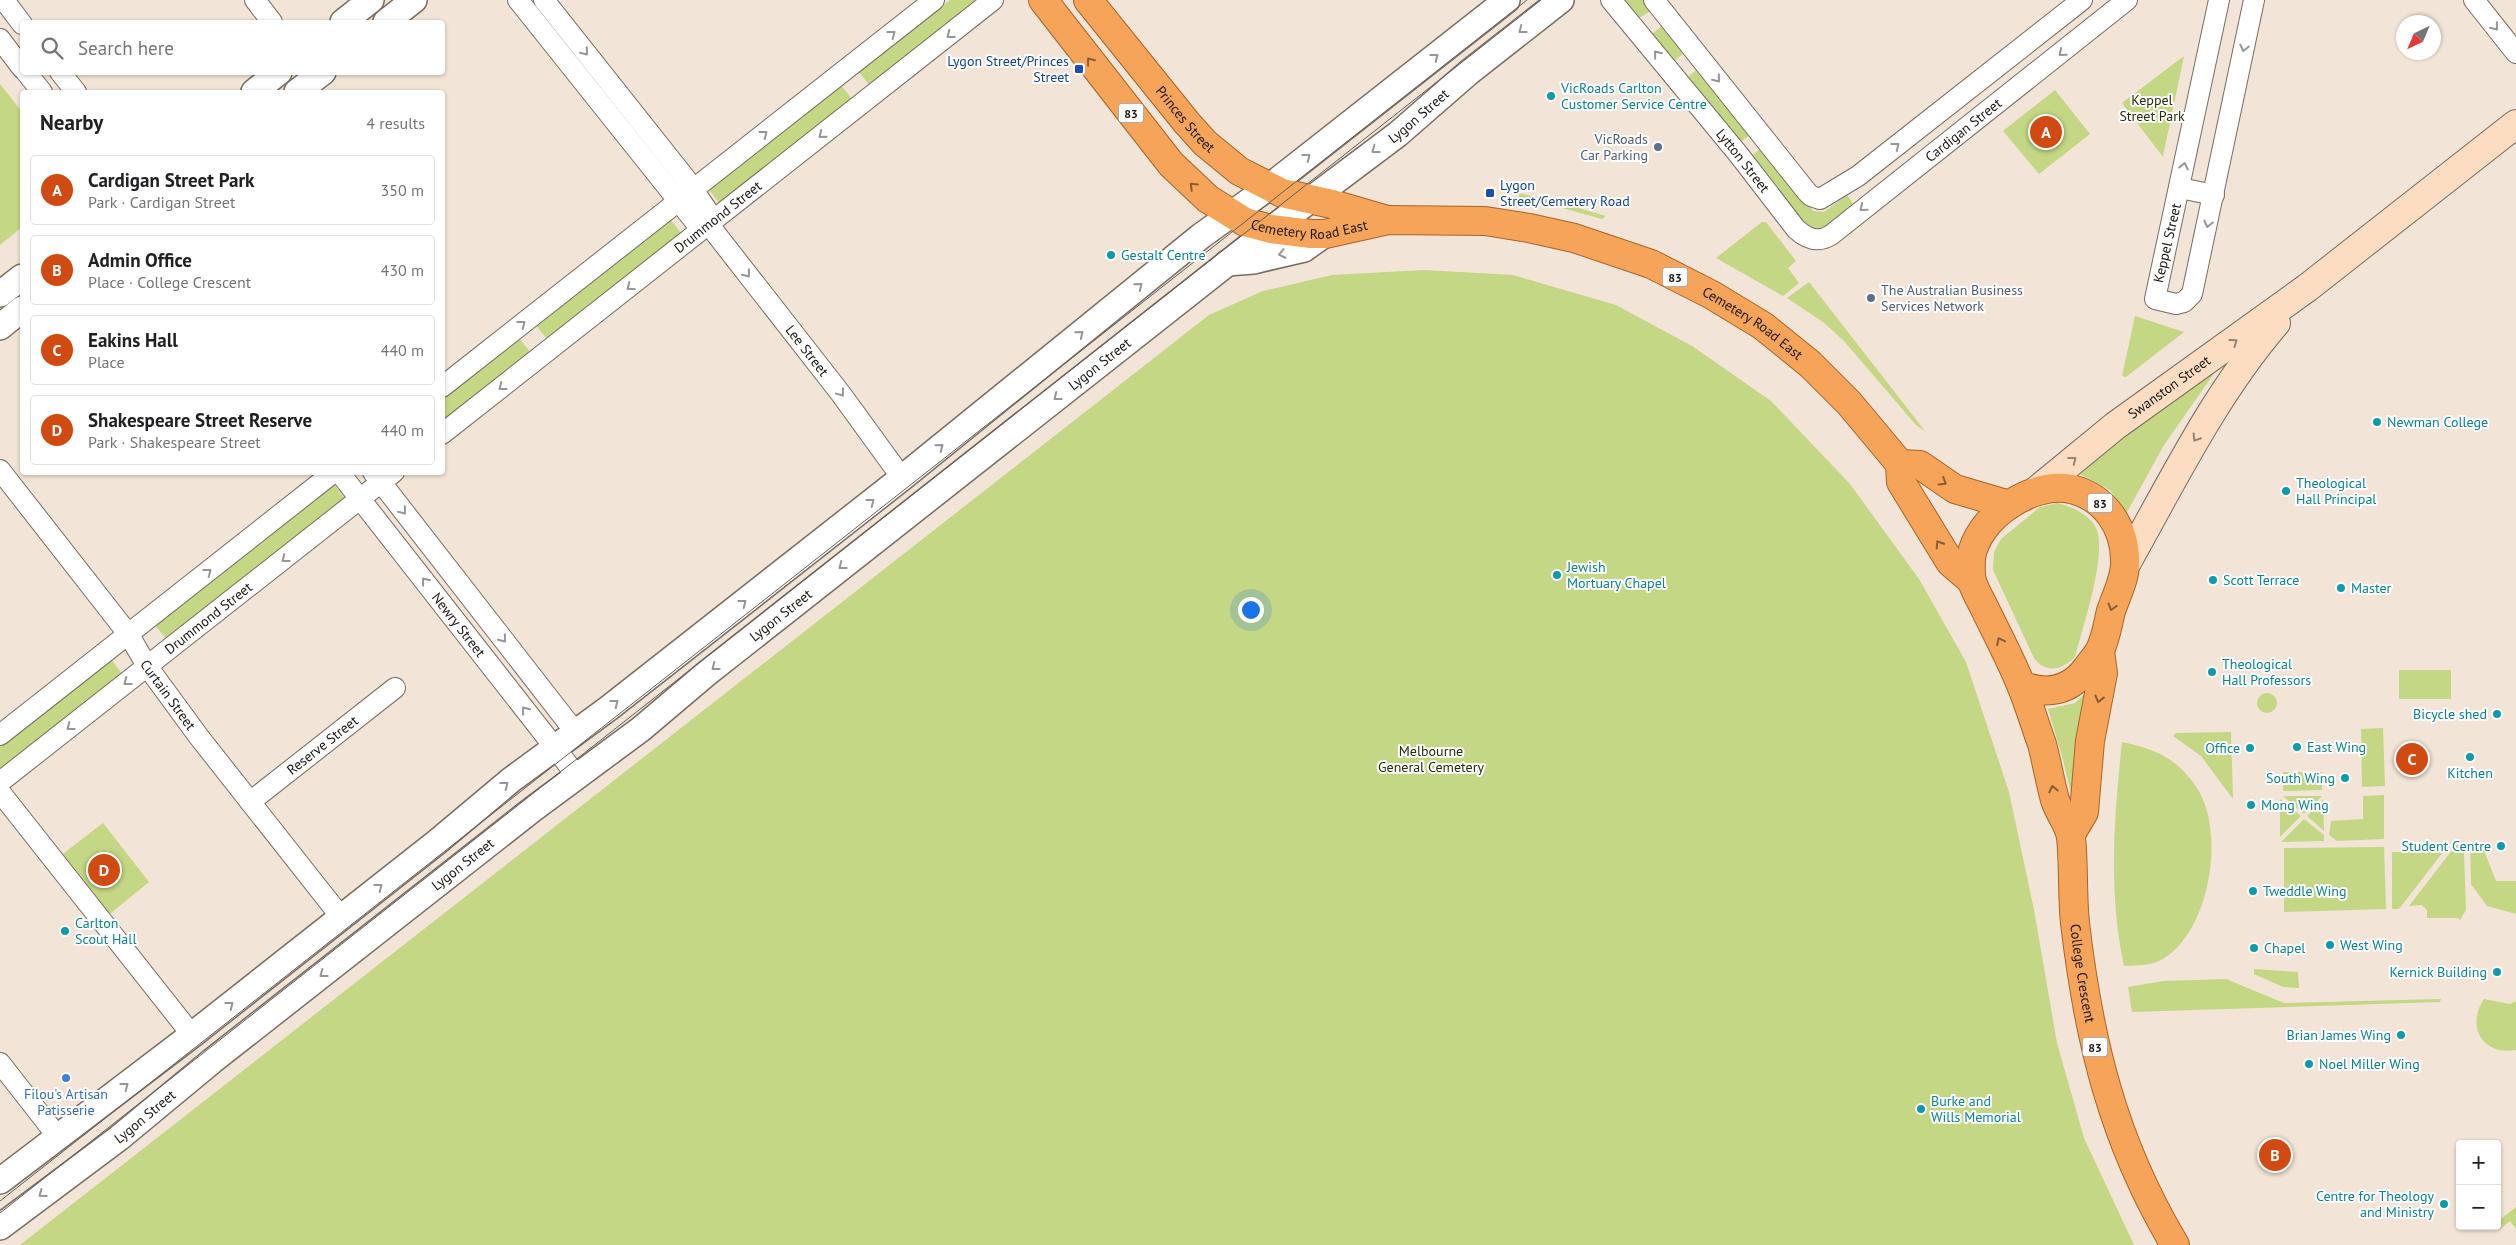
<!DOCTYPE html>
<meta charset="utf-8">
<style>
:root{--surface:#fff;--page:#f6f6f6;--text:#202124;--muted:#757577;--line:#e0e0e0;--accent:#d14a12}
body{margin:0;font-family:"PT Sans",sans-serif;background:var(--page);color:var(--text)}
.controls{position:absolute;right:15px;bottom:15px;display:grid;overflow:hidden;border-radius:5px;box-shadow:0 1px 4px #0004}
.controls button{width:45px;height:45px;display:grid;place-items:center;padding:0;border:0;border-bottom:1px solid var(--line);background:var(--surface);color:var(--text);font:25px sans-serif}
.compass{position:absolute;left:2396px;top:15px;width:45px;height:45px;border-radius:50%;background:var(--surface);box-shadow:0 1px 4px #0004;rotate:224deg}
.you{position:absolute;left:1250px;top:609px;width:18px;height:18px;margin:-12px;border:4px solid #fff;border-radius:50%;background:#1a73e8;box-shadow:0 0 0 8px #1a73e833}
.badge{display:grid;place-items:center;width:32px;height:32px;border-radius:50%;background:var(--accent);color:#fff;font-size:16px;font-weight:700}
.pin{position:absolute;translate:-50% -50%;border:2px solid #fff;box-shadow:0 1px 5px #0006}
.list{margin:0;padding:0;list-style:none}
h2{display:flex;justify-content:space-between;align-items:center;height:65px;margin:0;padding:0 20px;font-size:21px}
h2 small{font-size:16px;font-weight:400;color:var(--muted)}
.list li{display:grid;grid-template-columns:32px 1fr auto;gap:15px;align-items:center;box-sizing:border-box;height:70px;margin:0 10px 10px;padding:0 10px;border:1px solid var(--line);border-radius:5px}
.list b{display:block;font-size:19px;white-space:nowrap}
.list p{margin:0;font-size:16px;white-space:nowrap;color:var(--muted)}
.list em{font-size:16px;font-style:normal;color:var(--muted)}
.icon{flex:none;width:28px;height:28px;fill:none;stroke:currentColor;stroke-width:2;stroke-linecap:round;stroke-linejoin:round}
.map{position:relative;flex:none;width:2516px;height:1245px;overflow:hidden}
.search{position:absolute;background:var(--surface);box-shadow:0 1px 4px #0004;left:20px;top:20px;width:425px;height:55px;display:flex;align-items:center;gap:12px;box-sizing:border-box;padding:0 18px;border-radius:5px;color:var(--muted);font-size:19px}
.panel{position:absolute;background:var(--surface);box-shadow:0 1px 4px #0004;left:20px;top:90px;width:425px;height:385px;border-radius:5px}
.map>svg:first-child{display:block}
</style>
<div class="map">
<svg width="2516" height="1245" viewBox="0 0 2516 1245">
<rect width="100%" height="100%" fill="#f2e4d6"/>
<!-- green -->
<g fill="#c4d784">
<path d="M950 0H979L870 86 859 72Z"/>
<path d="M1625 0H1649L1651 11 1639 18Z"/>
<path d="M1663 25 1685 52 1674 61 1652 34Z"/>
<path d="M2184 56 2163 156V157L2122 103Z"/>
<path d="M1698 68 1750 135 1739 143 1687 78Z"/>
<path d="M0 84 22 112V227L0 245Z"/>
<path d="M840 84 853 100 719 203 707 187Z"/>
<path d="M2055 90 2090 134 2039 174 2003 131Z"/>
<path d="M1760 149 1766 150 1813 211 1824 212 1847 195 1854 205 1824 229 1808 230 1751 156Z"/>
<path d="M1518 193 1547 199 1606 216 1602 219 1555 206 1520 199Z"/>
<path d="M669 218 682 234 547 339 534 323Z"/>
<path d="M1762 222H1766L1796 261 1788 268 1799 283 1783 296 1716 258Z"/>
<path d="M1424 270 1513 275 1616 305 1692 346 1771 401 1850 484 1919 579 1966 662 2009 792 2034 910 2057 1043 2084 1138 2134 1245H20L1209 315 1263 291 1332 275Z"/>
<path d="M1809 282 1925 431 1916 425 1844 341 1823 322 1787 298Z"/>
<path d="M2135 316 2184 332 2126 377 2122 376Z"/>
<path d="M518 337 532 354 443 424V396Z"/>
<path d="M2227 355 2164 445 2126 514 2110 490 2078 473Z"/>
<path d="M332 482 346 500 168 641 154 624Z"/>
<path d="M2058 503C2073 508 2088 513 2096 528 2108 553 2082 629 2075 657 2062 670 2046 674 2034 658L1993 570 1994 552 2001 539 2040 507Z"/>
<path d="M110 658 123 675 0 771V745Z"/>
<rect x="2399" y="670" width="52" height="29"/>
<path d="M2086 692 2073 802 2062 756 2048 709 2075 703Z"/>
<circle cx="2267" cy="703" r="10"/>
<path d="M2383 728 2385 786 2362 787 2361 729Z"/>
<path d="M2231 732 2233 799 2201 756 2173 736 2176 733Z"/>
<path d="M2122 742C2155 749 2177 758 2197 788 2226 833 2210 933 2161 960 2150 966 2137 965 2124 966 2108 892 2114 816 2122 742Z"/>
<path d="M2283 772H2322V790L2283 791Z"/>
<path d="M2384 795V839L2337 841 2329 835 2331 821 2363 819V796Z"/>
<path d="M2283 796H2322L2304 814Z"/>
<path d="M2280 799 2301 816 2280 837Z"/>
<path d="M2323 800 2324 831 2307 816Z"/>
<path d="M2304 819 2324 835V841L2281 842Z"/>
<path d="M103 823 149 882 106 917 59 857Z"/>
<path d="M2484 842 2485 853 2496 881H2516V914L2487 906 2471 884 2470 843Z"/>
<path d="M2456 845H2462L2464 852 2466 910 2460 920 2457 918H2427V910L2422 905 2409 906Z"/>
<path d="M2384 847 2386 909 2284 912V848Z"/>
<path d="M2392 852H2443L2399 909H2392Z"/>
<path d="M2254 969 2298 972 2299 988 2283 987 2254 974Z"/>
<path d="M2226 979 2284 1003 2441 999 2440 1002 2132 1012 2128 987 2163 981Z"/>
<path d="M2484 999 2510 1004 2516 1001V1050C2482 1056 2466 1026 2484 999Z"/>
<path d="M2516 1207V1229L2510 1221 2498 1231 2495 1226H2497V1222Z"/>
</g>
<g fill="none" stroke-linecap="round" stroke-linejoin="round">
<!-- minor casing -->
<g stroke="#796d61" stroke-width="22">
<g id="minor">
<path d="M4 0 22 24"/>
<path d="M255 0 272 22"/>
<path d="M518 0 696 223 709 225"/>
<path id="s1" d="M544 0 686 179 709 213V225L841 394 902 478"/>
<path id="s2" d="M1611 0 1739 155 1796 229C1807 239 1818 243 1831 235L2127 0"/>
<path d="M1654 0 1807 192 1811 196 1820 199 1858 176 2082 0"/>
<path d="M2219 0 2155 299 2176 304 2184 302 2192 294 2254 0"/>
<path d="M2474 0 2516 53"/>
<path d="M0 39 22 68"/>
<path d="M26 72 42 92"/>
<path d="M60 72 76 92"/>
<path d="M2180 188 2214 195"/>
<path d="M442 387 934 0"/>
<path id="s3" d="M442 434 993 0"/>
<path id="s4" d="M0 470 129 635 147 666 199 737 341 917"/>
<path id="s5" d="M339 472 577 776"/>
<path d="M373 472 576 733"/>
<path d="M0 735 334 472"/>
<path id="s6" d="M0 782 394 472"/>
<path d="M0 792 192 1035"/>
<path id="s7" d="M250 802 395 688"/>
<path d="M0 1063 58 1137"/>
</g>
</g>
<!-- tertiary casing -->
<g stroke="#796d61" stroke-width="28">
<g id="tertiary">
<path d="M343 22 371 0"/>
<path d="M386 22 414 0"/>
<path d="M254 92 279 72"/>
<path d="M297 92 323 72"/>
<path d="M1227 263 1253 261 1304 249 1325 234"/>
<path d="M0 294 22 277"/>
<path d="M0 327 22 309"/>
<path d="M0 1181 192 1035 437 842 511 780 609 708 902 478 1201 236 1269 187 1507 0"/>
<path id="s8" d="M0 1227 119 1138 212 1061 533 809 641 729 706 674 1253 243 1398 134 1468 73 1561 0"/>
</g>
</g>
<!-- secondary casing -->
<g stroke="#796d61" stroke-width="30">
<g id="secondary">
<path id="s9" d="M2036 491 2115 426 2307 288 2516 124"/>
<path d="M2126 564C2172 482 2215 394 2276 323"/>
</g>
</g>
<!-- trunk casing -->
<g stroke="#a86426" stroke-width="30">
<g id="trunk">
<path id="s10" d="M1043 0 1171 164 1208 199 1245 222 1271 229 1311 234H1325L1388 220 1485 221 1529 228 1574 238 1651 264 1712 295 1763 326 1810 364 1849 403 1900 464 1901 482 1950 562 1971 580"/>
<path id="s11" d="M1088 0 1187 123 1205 143 1239 171 1282 193 1332 204 1387 220"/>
<path d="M1900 464 1920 465 1955 489 2009 505"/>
<path id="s12" d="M2021 685C2047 696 2070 691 2087 668 2091 662 2097 656 2100 650 2106 638 2108 623 2111 611 2116 596 2126 577 2125 561 2125 527 2105 497 2071 489 2032 481 1977 517 1971 558 1971 564 1970 574 1972 581 1974 589 1980 599 1984 607 1996 632 2010 658 2021 685 2029 704 2035 725 2042 744 2047 763 2050 782 2055 800 2059 813 2069 824 2071 837 2074 866 2072 895 2075 923 2089 1042 2113 1141 2175 1245"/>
<path d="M2071 834 2084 812 2090 741 2103 673 2100 651"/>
</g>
</g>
<!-- minor -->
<use href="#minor" stroke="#fff" stroke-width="20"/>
<!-- tertiary -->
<use href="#tertiary" stroke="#fff" stroke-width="25"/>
<!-- secondary -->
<use href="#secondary" stroke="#fcddc1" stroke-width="28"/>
<!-- trunk -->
<use href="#trunk" stroke="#f6a45a" stroke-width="28"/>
<!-- tram -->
<g stroke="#655d55" stroke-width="1">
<path d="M0 1201 1527 0"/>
<path d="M0 1213 1541 0"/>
</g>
</g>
<!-- one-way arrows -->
<defs><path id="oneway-chevron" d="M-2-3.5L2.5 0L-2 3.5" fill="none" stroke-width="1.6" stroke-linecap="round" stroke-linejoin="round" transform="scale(1.25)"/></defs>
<g stroke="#989694">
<use href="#oneway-chevron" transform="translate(2495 27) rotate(52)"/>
<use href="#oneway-chevron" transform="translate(1522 30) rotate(142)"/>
<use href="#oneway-chevron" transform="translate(892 34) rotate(-38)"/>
<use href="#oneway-chevron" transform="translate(950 35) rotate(142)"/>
<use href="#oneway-chevron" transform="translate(2244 48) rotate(102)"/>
<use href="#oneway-chevron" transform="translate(585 52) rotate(51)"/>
<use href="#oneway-chevron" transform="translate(2062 53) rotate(141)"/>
<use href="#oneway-chevron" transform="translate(1657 54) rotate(-129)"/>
<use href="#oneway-chevron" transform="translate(1435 57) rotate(-38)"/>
<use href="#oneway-chevron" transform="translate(1717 79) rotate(51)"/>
<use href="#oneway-chevron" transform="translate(764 134) rotate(-38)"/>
<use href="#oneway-chevron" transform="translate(822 135) rotate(141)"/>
<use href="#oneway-chevron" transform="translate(1896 146) rotate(-38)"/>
<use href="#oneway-chevron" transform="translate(1375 150) rotate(143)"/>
<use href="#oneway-chevron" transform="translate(1307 157) rotate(-38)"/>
<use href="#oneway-chevron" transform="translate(2184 166) rotate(-78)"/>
<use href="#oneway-chevron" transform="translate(1863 208) rotate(140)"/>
<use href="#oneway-chevron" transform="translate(2208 224) rotate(103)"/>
<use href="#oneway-chevron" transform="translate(1282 254) rotate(168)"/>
<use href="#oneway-chevron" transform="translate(747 274) rotate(52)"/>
<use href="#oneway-chevron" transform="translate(1139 286) rotate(-39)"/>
<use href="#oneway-chevron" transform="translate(630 287) rotate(142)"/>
<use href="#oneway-chevron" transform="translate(522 324) rotate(-38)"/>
<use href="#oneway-chevron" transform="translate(1080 334) rotate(-39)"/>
<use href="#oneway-chevron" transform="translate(502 387) rotate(142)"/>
<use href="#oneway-chevron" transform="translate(841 393) rotate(53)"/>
<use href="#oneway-chevron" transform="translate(1057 397) rotate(142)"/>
<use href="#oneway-chevron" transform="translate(940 447) rotate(-39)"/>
<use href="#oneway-chevron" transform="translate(871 502) rotate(-38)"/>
<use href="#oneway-chevron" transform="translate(403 511) rotate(52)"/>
<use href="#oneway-chevron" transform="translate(285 559) rotate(142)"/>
<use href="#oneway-chevron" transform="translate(842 566) rotate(142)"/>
<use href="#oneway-chevron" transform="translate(208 572) rotate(-38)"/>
<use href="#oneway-chevron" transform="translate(425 581) rotate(-128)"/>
<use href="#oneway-chevron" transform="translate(743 603) rotate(-38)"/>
<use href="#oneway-chevron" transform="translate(503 639) rotate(52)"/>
<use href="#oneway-chevron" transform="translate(715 667) rotate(142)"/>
<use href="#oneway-chevron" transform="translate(127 682) rotate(142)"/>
<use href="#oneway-chevron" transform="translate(615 703) rotate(-38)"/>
<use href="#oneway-chevron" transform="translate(525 710) rotate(-128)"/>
<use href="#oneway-chevron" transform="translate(70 727) rotate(142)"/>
<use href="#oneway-chevron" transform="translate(505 785) rotate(-38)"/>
<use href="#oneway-chevron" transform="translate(379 887) rotate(-38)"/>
<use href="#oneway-chevron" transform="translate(323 974) rotate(142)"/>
<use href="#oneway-chevron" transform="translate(230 1005) rotate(-38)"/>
<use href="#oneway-chevron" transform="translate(125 1086) rotate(-37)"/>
<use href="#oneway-chevron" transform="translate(42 1194) rotate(144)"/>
</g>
<g stroke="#885c36">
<use href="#oneway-chevron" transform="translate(1090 61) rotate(-128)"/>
<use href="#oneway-chevron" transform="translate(1193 186) rotate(-136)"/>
<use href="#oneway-chevron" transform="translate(1943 482) rotate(32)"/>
<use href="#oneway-chevron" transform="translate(1939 544) rotate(-122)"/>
<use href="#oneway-chevron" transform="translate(2112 607) rotate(106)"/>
<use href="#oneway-chevron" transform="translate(2000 641) rotate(-116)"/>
<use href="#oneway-chevron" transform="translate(2099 699) rotate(104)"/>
<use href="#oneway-chevron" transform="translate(2053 789) rotate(-102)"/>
</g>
<g stroke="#968372">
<use href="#oneway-chevron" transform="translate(2234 342) rotate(-36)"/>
<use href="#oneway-chevron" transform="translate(2196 438) rotate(122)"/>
<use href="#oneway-chevron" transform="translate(2073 460) rotate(-38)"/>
</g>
<!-- markers -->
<g fill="#1a4fb4" stroke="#fff" stroke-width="2">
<rect x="1074" y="64" width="10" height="10" rx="2.5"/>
<rect x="1485" y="188" width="10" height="10" rx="2.5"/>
</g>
<g fill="#0f9aa8" stroke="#fff" stroke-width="2">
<circle cx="1551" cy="96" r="5"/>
<circle cx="1111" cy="255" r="5"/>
<circle cx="2377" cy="422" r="5"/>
<circle cx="2286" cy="491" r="5"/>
<circle cx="1557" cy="575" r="5"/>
<circle cx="2213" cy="580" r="5"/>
<circle cx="2341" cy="588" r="5"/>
<circle cx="2212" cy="672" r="5"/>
<circle cx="2497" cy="714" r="5"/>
<circle cx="2297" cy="747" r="5"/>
<circle cx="2250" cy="748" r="5"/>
<circle cx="2470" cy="757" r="5"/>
<circle cx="2345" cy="778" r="5"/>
<circle cx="2251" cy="805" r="5"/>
<circle cx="2501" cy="846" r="5"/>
<circle cx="2253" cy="891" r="5"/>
<circle cx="65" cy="931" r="5"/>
<circle cx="2330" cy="945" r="5"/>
<circle cx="2254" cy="948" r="5"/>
<circle cx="2497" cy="972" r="5"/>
<circle cx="2401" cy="1035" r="5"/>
<circle cx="2309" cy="1064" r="5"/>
<circle cx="1921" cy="1109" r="5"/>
<circle cx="2444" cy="1204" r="5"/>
</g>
<g fill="#5c6f8a" stroke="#fff" stroke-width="2">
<circle cx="1658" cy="147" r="5"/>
<circle cx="1871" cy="298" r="5"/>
</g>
<circle fill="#3f7fe0" stroke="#fff" stroke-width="2" cx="66" cy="1078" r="5"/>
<g text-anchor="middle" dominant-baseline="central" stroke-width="4" stroke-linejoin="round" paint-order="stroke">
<!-- shield labels -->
<g fill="#fff" stroke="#5f5b58" stroke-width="1">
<rect x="1118.5" y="103.5" width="25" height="19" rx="4"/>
<rect x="1662.5" y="267.5" width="25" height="19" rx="4"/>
<rect x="2087.5" y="493.5" width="25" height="19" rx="4"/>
<rect x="2082.5" y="1037.5" width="25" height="19" rx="4"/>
</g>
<g font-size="12" font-weight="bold" fill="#1a1511">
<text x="1131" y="113">83</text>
<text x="1675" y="277">83</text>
<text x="2100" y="503">83</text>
<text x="2095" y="1047">83</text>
</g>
<!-- transit labels -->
<g font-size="14" fill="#164399" stroke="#fff" text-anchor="end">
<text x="1069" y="61">Lygon Street/Princes<tspan x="1069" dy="16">Street</tspan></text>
<text x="1500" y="185" text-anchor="start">Lygon<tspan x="1500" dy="16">Street/Cemetery Road</tspan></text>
</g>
<!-- culture labels -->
<g font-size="14" fill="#0d838f" stroke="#fff" text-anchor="start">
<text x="1561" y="88">VicRoads Carlton<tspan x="1561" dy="16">Customer Service Centre</tspan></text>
<text x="1121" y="255">Gestalt Centre</text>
<text x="2387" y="422">Newman College</text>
<text x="2296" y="483">Theological<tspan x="2296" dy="16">Hall Principal</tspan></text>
<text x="1567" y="567">Jewish<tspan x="1567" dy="16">Mortuary Chapel</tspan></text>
<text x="2223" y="580">Scott Terrace</text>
<text x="2351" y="588">Master</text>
<text x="2222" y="664">Theological<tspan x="2222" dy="16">Hall Professors</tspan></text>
<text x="2487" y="714" text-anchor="end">Bicycle shed</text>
<text x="2307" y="747">East Wing</text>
<text x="2240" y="748" text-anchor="end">Office</text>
<text x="2470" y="773" text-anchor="middle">Kitchen</text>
<text x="2335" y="778" text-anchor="end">South Wing</text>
<text x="2261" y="805">Mong Wing</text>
<text x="2491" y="846" text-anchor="end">Student Centre</text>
<text x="2263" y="891">Tweddle Wing</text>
<text x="75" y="923">Carlton<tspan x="75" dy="16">Scout Hall</tspan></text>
<text x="2340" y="945">West Wing</text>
<text x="2264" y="948">Chapel</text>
<text x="2487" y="972" text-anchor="end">Kernick Building</text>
<text x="2391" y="1035" text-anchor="end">Brian James Wing</text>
<text x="2319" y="1064">Noel Miller Wing</text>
<text x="1931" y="1101">Burke and<tspan x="1931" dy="16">Wills Memorial</tspan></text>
<text x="2434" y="1196" text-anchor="end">Centre for Theology<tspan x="2434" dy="16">and Ministry</tspan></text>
</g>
<!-- park labels -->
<g font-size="14" fill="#282e0a" stroke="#fff">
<text x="2152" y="100">Keppel<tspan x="2152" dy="16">Street Park</tspan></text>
<text x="1431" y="751">Melbourne<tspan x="1431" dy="16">General Cemetery</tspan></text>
</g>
<!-- street labels -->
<g font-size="14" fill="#1a1511" stroke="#fff">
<text stroke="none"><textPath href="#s8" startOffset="1802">Lygon Street</textPath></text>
<text stroke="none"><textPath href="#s11" startOffset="154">Princes Street</textPath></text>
<text stroke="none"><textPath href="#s2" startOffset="502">Cardigan Street</textPath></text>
<text stroke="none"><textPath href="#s2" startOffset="208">Lytton Street</textPath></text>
<text stroke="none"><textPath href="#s3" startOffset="351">Drummond Street</textPath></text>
<text stroke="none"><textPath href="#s10" startOffset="368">Cemetery Road East</textPath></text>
<text transform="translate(2167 243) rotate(-77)">Keppel Street</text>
<text stroke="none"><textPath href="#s10" startOffset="835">Cemetery Road East</textPath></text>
<text stroke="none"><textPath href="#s1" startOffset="441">Lee Street</textPath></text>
<text stroke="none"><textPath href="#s8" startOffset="1398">Lygon Street</textPath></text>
<text stroke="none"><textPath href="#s9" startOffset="169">Swanston Street</textPath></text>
<text stroke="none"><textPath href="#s8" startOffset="992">Lygon Street</textPath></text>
<text stroke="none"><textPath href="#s6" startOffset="265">Drummond Street</textPath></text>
<text stroke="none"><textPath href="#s5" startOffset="194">Newry Street</textPath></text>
<text stroke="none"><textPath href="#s4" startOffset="281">Curtain Street</textPath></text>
<text stroke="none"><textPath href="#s7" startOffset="92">Reserve Street</textPath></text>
<text stroke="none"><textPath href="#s8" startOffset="588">Lygon Street</textPath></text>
<text stroke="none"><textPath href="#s12" startOffset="855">College Crescent</textPath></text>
<text stroke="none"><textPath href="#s8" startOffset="182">Lygon Street</textPath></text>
</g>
<!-- service labels -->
<g font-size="14" fill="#4e5e75" stroke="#fff" text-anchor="end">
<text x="1648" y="139">VicRoads<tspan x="1648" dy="16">Car Parking</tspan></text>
<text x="1881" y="290" text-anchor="start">The Australian Business<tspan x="1881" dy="16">Services Network</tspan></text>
</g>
<!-- shop labels -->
<g font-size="14" fill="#366cbe" stroke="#fff">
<text x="66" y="1094">Filou's Artisan<tspan x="66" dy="16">Patisserie</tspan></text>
</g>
</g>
</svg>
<div class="controls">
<button>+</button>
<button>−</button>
</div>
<svg class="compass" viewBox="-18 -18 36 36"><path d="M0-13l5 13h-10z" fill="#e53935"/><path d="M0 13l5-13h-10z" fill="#757577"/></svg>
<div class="you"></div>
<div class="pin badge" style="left:2046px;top:132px">A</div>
<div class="pin badge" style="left:2275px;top:1155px">B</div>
<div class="pin badge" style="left:2412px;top:759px">C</div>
<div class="pin badge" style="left:104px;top:870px">D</div>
<div class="search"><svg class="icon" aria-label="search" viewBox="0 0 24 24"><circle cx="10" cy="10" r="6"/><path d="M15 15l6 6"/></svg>Search here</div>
<section class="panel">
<h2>Nearby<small>4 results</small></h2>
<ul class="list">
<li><span class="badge">A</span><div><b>Cardigan Street Park</b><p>Park · Cardigan Street</p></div><em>350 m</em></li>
<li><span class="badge">B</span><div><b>Admin Office</b><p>Place · College Crescent</p></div><em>430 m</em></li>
<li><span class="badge">C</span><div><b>Eakins Hall</b><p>Place</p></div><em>440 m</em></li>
<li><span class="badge">D</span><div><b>Shakespeare Street Reserve</b><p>Park · Shakespeare Street</p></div><em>440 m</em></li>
</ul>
</section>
</div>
